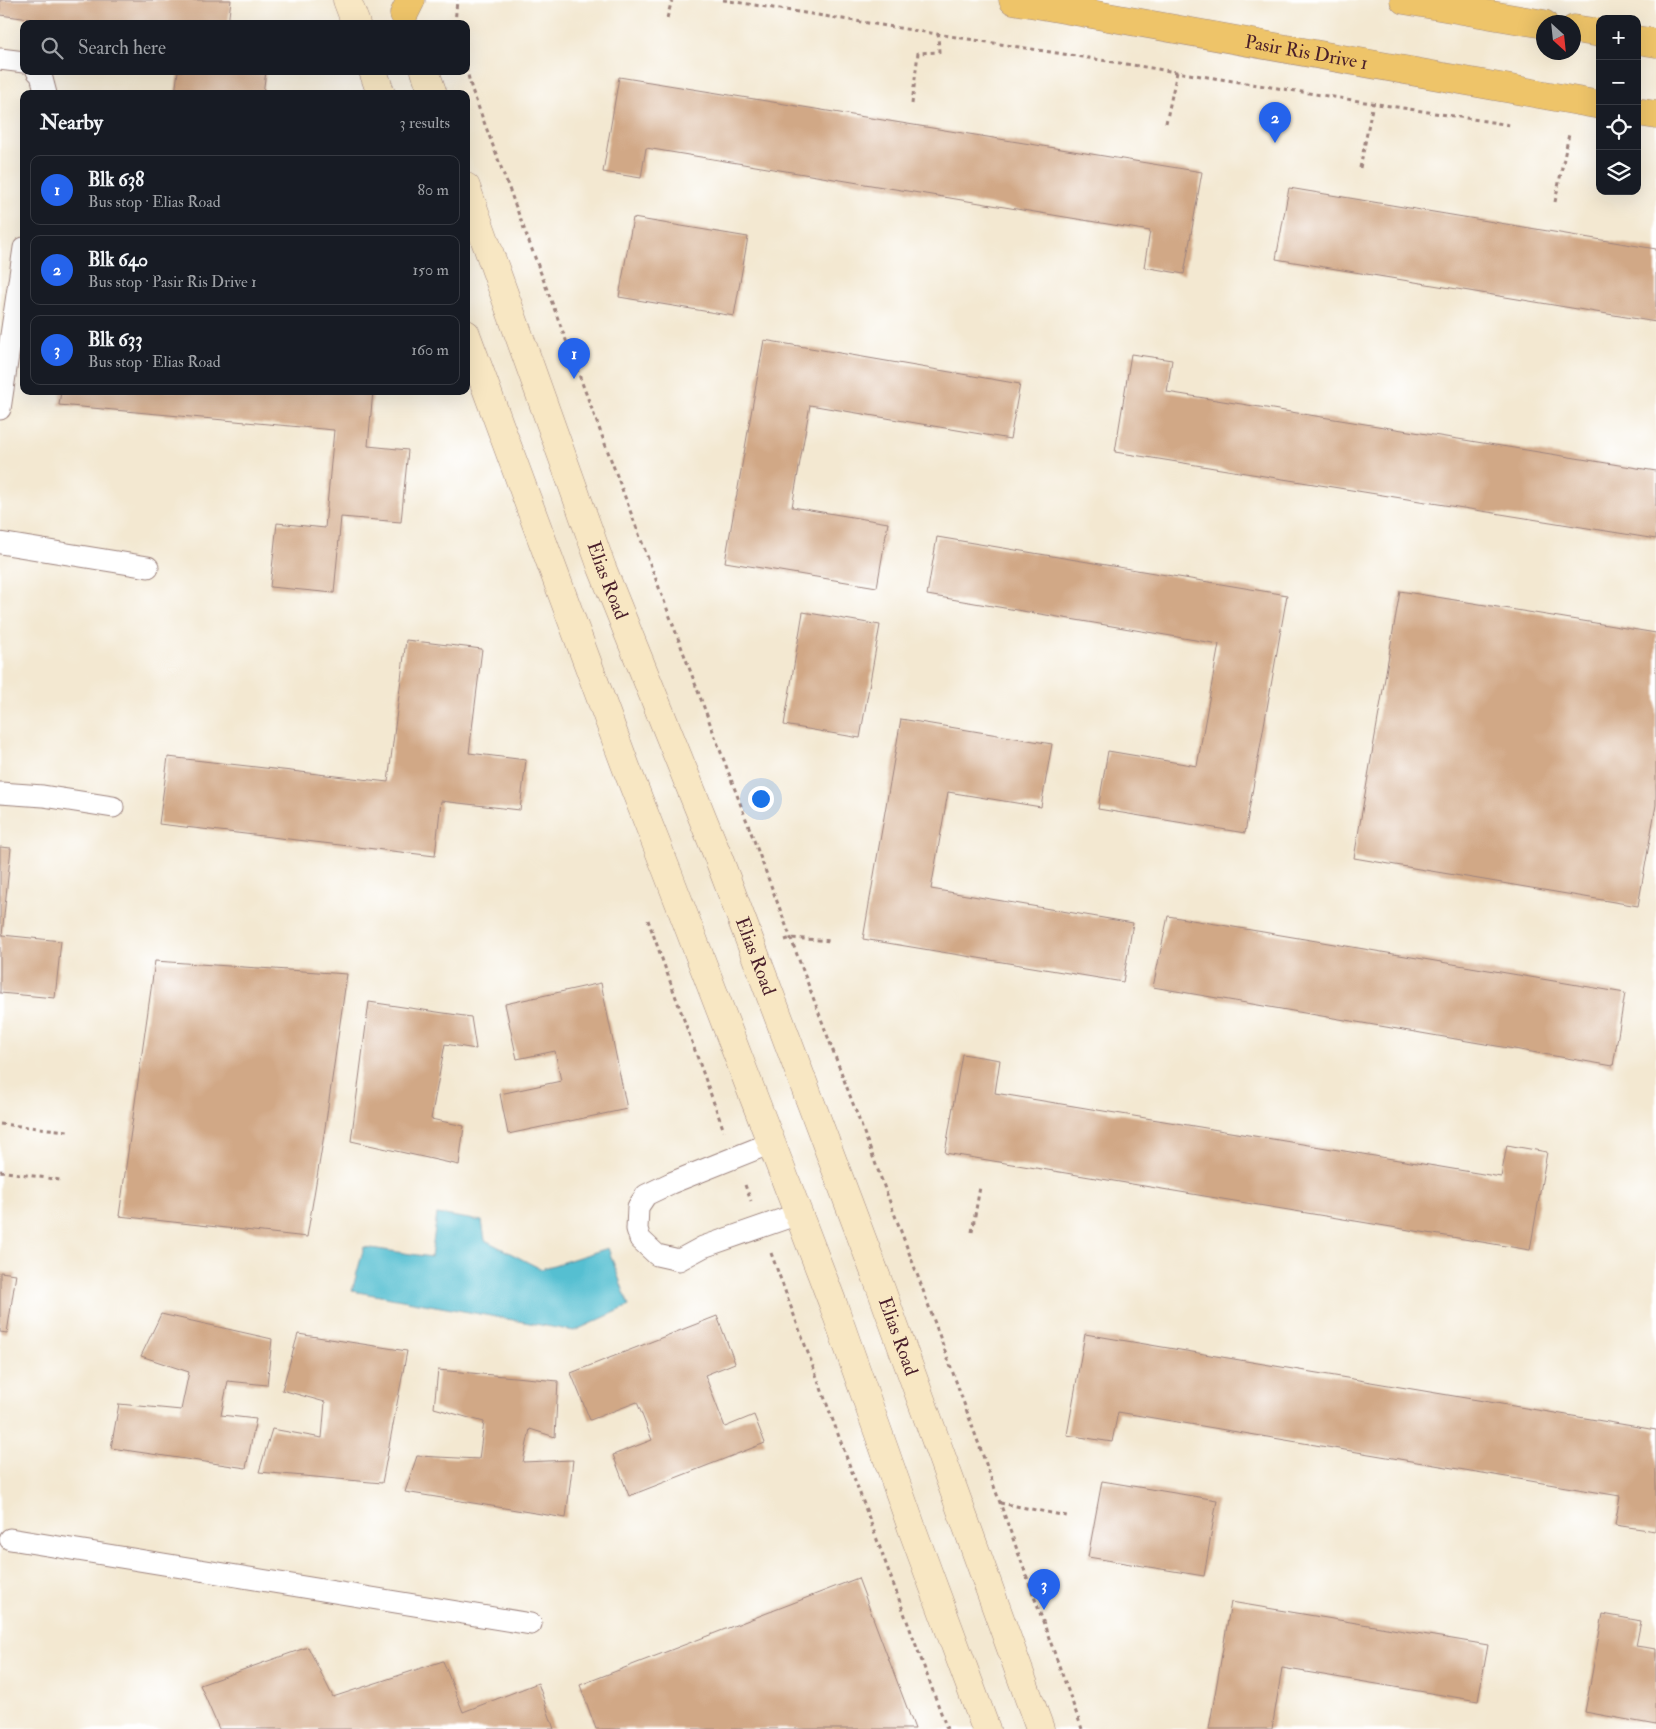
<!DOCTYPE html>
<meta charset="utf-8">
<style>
:root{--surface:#171b24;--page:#20242c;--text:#f1f3f6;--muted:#9ea1a6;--line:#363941;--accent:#2563eb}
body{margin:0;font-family:"IM FELL Double Pica",serif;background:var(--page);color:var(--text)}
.controls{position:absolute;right:15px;top:15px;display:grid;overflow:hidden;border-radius:10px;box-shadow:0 5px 20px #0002}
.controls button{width:45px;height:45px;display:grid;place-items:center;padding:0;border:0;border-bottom:1px solid var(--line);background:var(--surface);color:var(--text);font:25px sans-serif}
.compass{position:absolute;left:1536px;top:15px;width:45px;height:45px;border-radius:50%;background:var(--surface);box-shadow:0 5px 20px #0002;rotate:153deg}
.you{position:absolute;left:760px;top:798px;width:18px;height:18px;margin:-12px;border:4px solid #fff;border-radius:50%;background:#1a73e8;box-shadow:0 0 0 8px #1a73e833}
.badge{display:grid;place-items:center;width:32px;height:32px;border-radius:50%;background:var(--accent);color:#fff;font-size:16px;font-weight:700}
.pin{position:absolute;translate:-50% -41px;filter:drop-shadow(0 1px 2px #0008)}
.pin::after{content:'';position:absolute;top:26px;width:18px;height:15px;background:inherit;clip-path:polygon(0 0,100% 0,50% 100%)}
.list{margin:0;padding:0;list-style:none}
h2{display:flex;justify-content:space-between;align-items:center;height:65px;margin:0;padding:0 20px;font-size:21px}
h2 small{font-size:16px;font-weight:400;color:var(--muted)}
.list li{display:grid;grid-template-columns:32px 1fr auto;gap:15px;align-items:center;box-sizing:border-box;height:70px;margin:0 10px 10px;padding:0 10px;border:1px solid var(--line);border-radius:10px}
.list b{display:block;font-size:19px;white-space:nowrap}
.list p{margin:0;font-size:16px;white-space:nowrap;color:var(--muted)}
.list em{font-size:16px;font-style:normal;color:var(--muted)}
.icon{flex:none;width:28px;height:28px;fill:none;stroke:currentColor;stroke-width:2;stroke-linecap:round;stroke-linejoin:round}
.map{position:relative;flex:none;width:1656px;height:1729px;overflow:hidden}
.search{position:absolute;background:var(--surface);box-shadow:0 5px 20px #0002;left:20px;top:20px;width:450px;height:55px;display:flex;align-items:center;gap:12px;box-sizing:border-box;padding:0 18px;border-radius:10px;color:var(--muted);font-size:19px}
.panel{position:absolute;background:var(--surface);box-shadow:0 5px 20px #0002;left:20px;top:90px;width:450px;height:305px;border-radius:10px}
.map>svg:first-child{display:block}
</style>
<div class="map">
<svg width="1656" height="1729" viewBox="0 0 1656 1729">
<rect width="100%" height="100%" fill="#fff"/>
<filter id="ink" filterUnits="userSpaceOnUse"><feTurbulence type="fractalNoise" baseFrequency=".02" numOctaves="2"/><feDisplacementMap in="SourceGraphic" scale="10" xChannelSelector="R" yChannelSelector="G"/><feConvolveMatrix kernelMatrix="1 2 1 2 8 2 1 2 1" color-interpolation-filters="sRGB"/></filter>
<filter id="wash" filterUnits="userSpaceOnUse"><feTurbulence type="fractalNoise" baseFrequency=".0096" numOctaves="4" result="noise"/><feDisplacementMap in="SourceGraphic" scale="20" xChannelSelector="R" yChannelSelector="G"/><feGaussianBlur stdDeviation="1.12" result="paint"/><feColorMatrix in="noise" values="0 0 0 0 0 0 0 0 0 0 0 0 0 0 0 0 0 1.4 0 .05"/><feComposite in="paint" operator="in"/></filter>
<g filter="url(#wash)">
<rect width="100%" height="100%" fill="#f3e8d1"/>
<!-- water -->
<path fill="#55bfd1" stroke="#506f7e" d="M437 1214 482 1221 485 1240 541 1269 608 1248 629 1306 574 1331 352 1291 364 1247 431 1257Z"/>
<g id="blocks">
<!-- building -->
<g fill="#d1a886">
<path d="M0 0H231L228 24H67L0 15Z"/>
<path d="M178 71H266L263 94H175Z"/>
<path d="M619 77 1202 172 1184 274 1144 267 1150 231 646 148 641 178 603 172Z"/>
<path d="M1289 188 1656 249V322L1276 259Z"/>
<path d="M633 218 748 237 734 316 619 297Z"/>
<path d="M764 340 1020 384 1010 439 810 405 792 507 888 523 877 587 725 562Z"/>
<path d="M1131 354 1172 360 1167 392 1656 471V539L1115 452Z"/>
<path d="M61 391H373L368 446 408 450 401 522 341 517 334 593 270 587 277 523 325 528 334 430 59 405Z"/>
<path d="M937 537 1287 595 1245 833 1098 809 1108 751 1197 766 1219 644 927 595Z"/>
<path d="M1400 591 1656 633V805L1638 906 1354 858Z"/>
<path d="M803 612 880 625 860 738 784 725Z"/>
<path d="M406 640 482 649 469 753 526 760 520 810 441 801 435 856 159 824 168 757 388 782Z"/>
<path d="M901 719 1052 744 1041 807 948 792 931 889 1133 923 1123 982 863 939Z"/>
<path d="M0 847 11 848 2 935 61 941 55 998 0 993Z"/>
<path d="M1168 916 1625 993 1613 1066 1153 987Z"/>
<path d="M155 961 347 974 324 1135 307 1237 119 1216Z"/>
<path d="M601 983 627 1109 508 1134 500 1094 561 1081 555 1051 517 1059 505 1004Z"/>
<path d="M369 1002 471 1017 476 1049 445 1044 431 1119 464 1126 459 1165 351 1141Z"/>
<path d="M962 1054 1000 1060 995 1093 1501 1177 1507 1145 1547 1152 1530 1250 945 1153Z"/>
<path d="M0 1272 16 1274 7 1333 0 1332Z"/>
<path d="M161 1314 272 1339 267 1385 228 1381 221 1415 256 1419 246 1468 111 1448 119 1404 181 1410 189 1372 141 1356Z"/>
<path d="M717 1316 735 1363 705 1375 725 1427 754 1415 765 1443 629 1496 613 1455 652 1440 637 1402 590 1420 571 1373Z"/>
<path d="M298 1334 407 1351 382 1483 259 1472 272 1429 322 1438 325 1402 282 1390Z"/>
<path d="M1085 1334 1656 1430V1523L1655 1531 1615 1525 1620 1496 1118 1412 1112 1442 1067 1435Z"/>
<path d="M438 1370 558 1381 555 1437 530 1429 523 1462 573 1460 566 1518 405 1492 417 1456 479 1459 484 1422 434 1408Z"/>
<path d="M1102 1481 1217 1500 1204 1576 1088 1557Z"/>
<path d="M858 1578 915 1729H596L580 1685Z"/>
<path d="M1231 1602 1488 1645 1478 1701 1282 1668 1272 1729H1209Z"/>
<path d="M1603 1614 1641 1621 1636 1646 1656 1649V1725L1585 1712Z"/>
<path d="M308 1647 333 1697 443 1661 463 1712 538 1683 554 1729H219L200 1685Z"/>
</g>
</g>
</g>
<g filter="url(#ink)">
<use href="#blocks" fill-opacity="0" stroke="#9e847e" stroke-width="1"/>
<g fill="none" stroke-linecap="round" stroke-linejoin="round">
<!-- lane casing -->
<g stroke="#9e847e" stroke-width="23">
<g id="lane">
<path d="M0 59 24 62"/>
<path d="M37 71 41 75 46 94"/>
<path d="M0 409 24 248"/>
<path d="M0 543 148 567"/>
<path d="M0 793 43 796 113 807"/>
<path d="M771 1143 671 1183 646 1195 638 1207 637 1229 640 1239 657 1255 679 1260 703 1247 798 1214"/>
<path d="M10 1539 531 1624"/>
</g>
</g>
<!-- secondary casing -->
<g stroke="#9e847e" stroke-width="29">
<g id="secondary">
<path d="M347 0 356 24"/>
<path d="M373 71 381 94"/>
<path d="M425 71 433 94"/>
<path id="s1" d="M466 187 602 568 717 854 881 1289 1040 1729"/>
<path d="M466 334 626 767 667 871 833 1304 914 1534 986 1729"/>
</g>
</g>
<!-- primary casing -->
<g stroke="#9e847e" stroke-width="29">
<g id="primary">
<path id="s2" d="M1013 0 1600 105"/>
<path d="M1404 0 1544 24"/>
<path d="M404 14 411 0"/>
<path d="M1574 29 1600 33"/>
<path d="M1637 40 1656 43"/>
<path d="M1637 112 1656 115"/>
</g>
</g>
<!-- path -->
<g stroke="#9e847e" stroke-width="3" stroke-dasharray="4 4" stroke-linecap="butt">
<path d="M723 0 1510 125"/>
<path d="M667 18 672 0"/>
<path d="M455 24 457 0"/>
<path d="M466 68 472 90 920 1282 1082 1729"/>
<path d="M912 104 918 53 939 52 938 34"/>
<path d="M1166 123 1177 72"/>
<path d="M1360 168 1373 103"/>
<path d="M1555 202 1569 134"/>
<path d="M648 920 724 1131"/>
<path d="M785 940 791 938 832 941"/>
<path d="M0 1124 68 1131"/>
<path d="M0 1171 60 1180"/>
<path d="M745 1185 751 1201"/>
<path d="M972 1232 980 1187"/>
<path d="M771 1253 947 1729"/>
<path d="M1000 1503 1067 1516"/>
</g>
<!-- lane -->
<use href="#lane" stroke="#fff" stroke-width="21"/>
<!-- secondary -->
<use href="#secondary" stroke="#f8e7c3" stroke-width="28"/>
<!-- primary -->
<use href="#primary" stroke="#eec469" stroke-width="28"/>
</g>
</g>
<g text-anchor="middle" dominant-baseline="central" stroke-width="4.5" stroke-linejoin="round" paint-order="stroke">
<!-- street labels -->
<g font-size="19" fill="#4a1f2b" stroke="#fff">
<text stroke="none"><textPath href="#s2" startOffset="298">Pasir Ris Drive 1</textPath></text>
<text stroke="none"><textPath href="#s1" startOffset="418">Elias Road</textPath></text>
<text stroke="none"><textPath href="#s1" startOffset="822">Elias Road</textPath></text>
<text stroke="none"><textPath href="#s1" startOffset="1228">Elias Road</textPath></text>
</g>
</g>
</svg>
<div class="controls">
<button>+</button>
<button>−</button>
<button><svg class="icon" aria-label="locate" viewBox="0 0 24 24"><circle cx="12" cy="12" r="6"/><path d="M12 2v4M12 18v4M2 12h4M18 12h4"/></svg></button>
<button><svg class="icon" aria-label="layers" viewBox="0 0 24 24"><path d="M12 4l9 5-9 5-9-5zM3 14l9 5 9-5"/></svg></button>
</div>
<svg class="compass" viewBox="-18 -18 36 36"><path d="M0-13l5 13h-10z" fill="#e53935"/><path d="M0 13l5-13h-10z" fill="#9ea1a6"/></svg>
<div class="you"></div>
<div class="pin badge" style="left:574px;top:379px">1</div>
<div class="pin badge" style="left:1275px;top:143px">2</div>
<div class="pin badge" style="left:1044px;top:1610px">3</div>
<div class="search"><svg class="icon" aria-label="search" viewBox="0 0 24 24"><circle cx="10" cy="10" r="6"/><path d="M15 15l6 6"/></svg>Search here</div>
<section class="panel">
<h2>Nearby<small>3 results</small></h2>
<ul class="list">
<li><span class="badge">1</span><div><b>Blk 638</b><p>Bus stop · Elias Road</p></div><em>80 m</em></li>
<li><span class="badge">2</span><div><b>Blk 640</b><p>Bus stop · Pasir Ris Drive 1</p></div><em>150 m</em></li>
<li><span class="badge">3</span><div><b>Blk 633</b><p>Bus stop · Elias Road</p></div><em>160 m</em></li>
</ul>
</section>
</div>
